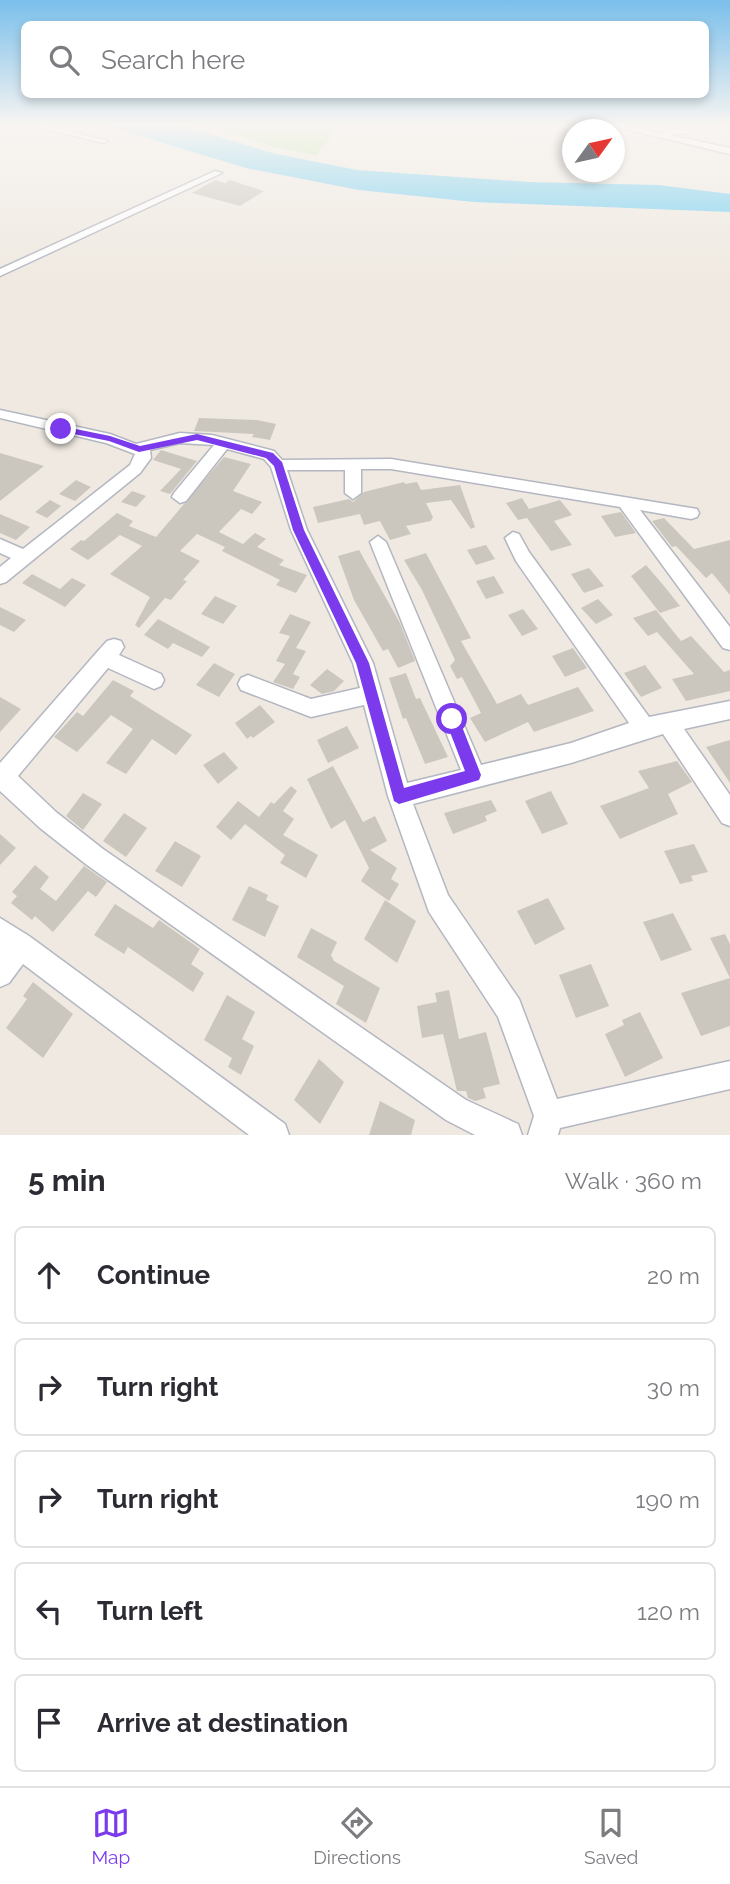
<!DOCTYPE html>
<meta charset="utf-8">
<style>
:root{--surface:#fff;--page:#f2f2f3;--text:#2b2b33;--muted:#7c7c81;--line:#e1e1e2;--accent:#7c3aed}
body{margin:0;font-family:Raleway,sans-serif;background:var(--page);color:var(--text)}
.compass{position:absolute;left:562px;top:119px;width:63px;height:63px;border-radius:50%;background:var(--surface);box-shadow:0 4px 10px #0003;rotate:57deg}
.stop{position:absolute;width:21px;height:21px;margin:-16px;border:5px solid #7c3aed;border-radius:50%;background:#fff}
.stop.end{background:#7c3aed;border-color:#fff;box-shadow:0 2px 7px #0008}
.list{margin:0;padding:0;list-style:none}
h2{display:flex;justify-content:space-between;align-items:center;height:91px;margin:0;padding:0 28px;font-size:30px}
h2 small{font-size:23px;font-weight:400;color:var(--muted)}
.list li{display:grid;grid-template-columns:46px 1fr auto;gap:21px;align-items:center;box-sizing:border-box;height:98px;margin:0 14px 14px;padding:0 14px;border:2px solid var(--line);border-radius:10px}
.list b{display:block;font-size:26px;white-space:nowrap}
.list em{font-size:23px;font-style:normal;color:var(--muted)}
.icon{flex:none;width:38px;height:38px;fill:none;stroke:currentColor;stroke-width:2;stroke-linecap:round;stroke-linejoin:round}
.map{position:relative;flex:none;width:730px;height:1135px;overflow:hidden}
.search{position:absolute;background:var(--surface);box-shadow:0 4px 10px #0003;left:21px;right:21px;top:21px;height:77px;display:flex;align-items:center;gap:18px;box-sizing:border-box;padding:0 24px;border-radius:10px;color:var(--muted);font-size:26px}
.sheet{height:651px;background:var(--surface)}
nav{display:flex;justify-content:space-around;align-items:center;box-sizing:border-box;height:98px;border-top:2px solid var(--line);background:var(--surface);font-size:19px;color:var(--muted)}
nav a{display:grid;justify-items:center;gap:4px}
nav .on{color:var(--accent)}
.map>svg:first-child{display:block}
</style>
<div class="map">
<svg width="730" height="1135" viewBox="0 0 730 1135">
<rect width="100%" height="100%" fill="#efe9e1"/>
<!-- green -->
<path fill="#b6e59e" d="M206 125H341L316 155 274 147Z"/>
<!-- water -->
<path fill="#75cff0" d="M104 125H181L272 153 357 170 529 182 658 185 730 194V212L474 202 359 190 246 168Z"/>
<!-- building -->
<g fill="#cbc7bf">
<path d="M215 180 225 183 230 180 264 191 240 206 192 193Z"/>
<path d="M199 418 257 420 276 424 270 440 252 437 254 434 194 431Z"/>
<path d="M161 450 197 461 170 494 160 491 181 469 153 460Z"/>
<path d="M0 453 44 466 0 501Z"/>
<path d="M224 457 251 464 233 491 262 502 252 514 241 509 219 532 243 544 255 533 266 539 257 547 284 560 279 565 307 575 296 593 276 585 280 580 222 551 225 547 197 534 180 551 200 561 183 580 187 581 171 600 165 598 139 628 135 625 150 597 110 574 142 546 120 535 88 560 70 549 81 540 84 541 117 513 133 521 129 526 156 537Z"/>
<path d="M76 480 91 487 75 501 59 494Z"/>
<path d="M404 482 405 484 417 482 421 490 460 485 475 527 471 529 451 500 426 503 433 517 431 521 406 526 411 534 390 540 380 521 364 525 360 514 318 523 313 507 349 499 353 502 364 492Z"/>
<path d="M132 491 146 496 136 507 121 502Z"/>
<path d="M522 498 529 509 560 500 572 515 554 521 572 545 551 551 527 518 518 520 506 503Z"/>
<path d="M50 500 61 506 47 518 35 512Z"/>
<path d="M621 512 636 533 615 537 601 516Z"/>
<path d="M0 514 30 527 16 540 0 533Z"/>
<path d="M664 518 694 549 730 540V595L712 573 706 578 676 546 672 547 652 521Z"/>
<path d="M486 545 495 559 476 565 467 550Z"/>
<path d="M359 550 400 623 415 661 398 668 388 649 383 651 354 600 338 556Z"/>
<path d="M426 553 471 638 461 641 497 704 521 694 528 705 578 687 594 711 534 732 528 722 485 742 470 718 481 713 462 677 457 679 450 666 455 660 422 590 404 560Z"/>
<path d="M646 565 664 586 680 606 660 613 631 576Z"/>
<path d="M589 568 604 586 584 593 571 574Z"/>
<path d="M32 574 60 589 72 578 86 585 65 607 22 583Z"/>
<path d="M494 576 504 593 486 599 476 581Z"/>
<path d="M215 596 237 606 223 624 201 614Z"/>
<path d="M598 599 613 615 596 624 581 608Z"/>
<path d="M0 607 26 620 14 632 0 625Z"/>
<path d="M523 609 538 629 522 636 508 615Z"/>
<path d="M656 610 681 641 691 636 724 672 730 670V691L686 701 672 679 694 674 657 632 648 636 633 618Z"/>
<path d="M290 614 311 622 296 648 306 651 293 674 300 677 293 689 273 682 285 664 276 661 290 636 279 633Z"/>
<path d="M158 619 210 647 202 657 173 643 168 649 144 635Z"/>
<path d="M573 648 587 668 565 677 552 656Z"/>
<path d="M214 663 235 674 219 697 196 685Z"/>
<path d="M645 665 662 688 641 697 624 673Z"/>
<path d="M327 669 344 681 334 691 322 694 310 685Z"/>
<path d="M406 673 416 699 420 698 448 757 425 764 406 718 403 719 389 678Z"/>
<path d="M113 680 134 691 130 696 192 735 176 755 152 739 126 774 106 763 133 729 111 715 77 752 54 737 77 712 83 716Z"/>
<path d="M0 697 21 709 0 732Z"/>
<path d="M260 705 275 722 253 738 251 736 247 739 235 723Z"/>
<path d="M347 726 359 748 328 763 317 740Z"/>
<path d="M730 740V783L706 747Z"/>
<path d="M224 752 238 768 218 784 203 765Z"/>
<path d="M677 761 692 782 668 794 678 814 620 839 600 806 649 788 638 771Z"/>
<path d="M333 766 363 822 375 816 387 841 370 850 397 868 391 879 399 884 389 901 361 881 369 868 345 820 331 829 307 779Z"/>
<path d="M291 786 297 791 283 811 294 819 283 835 318 855 306 878 280 863 285 855 245 824 231 840 216 827 238 801 259 817 271 802 274 804Z"/>
<path d="M551 791 568 824 542 834 525 801Z"/>
<path d="M83 793 102 804 83 830 66 816Z"/>
<path d="M491 800 497 811 485 816 487 821 453 834 444 813Z"/>
<path d="M124 813 147 828 126 857 103 841Z"/>
<path d="M0 834 16 848 0 865Z"/>
<path d="M175 841 201 856 182 887 155 871Z"/>
<path d="M694 844 708 872 691 876 693 881 680 884 664 851Z"/>
<path d="M35 865 49 877 40 889 56 901 84 866 107 882 96 897 88 891 53 932 35 916 32 920 11 903 17 896 12 892Z"/>
<path d="M249 886 268 895 266 900 279 906 265 937 232 920Z"/>
<path d="M548 898 565 929 535 945 517 911Z"/>
<path d="M385 900 416 921 397 963 364 939Z"/>
<path d="M115 904 153 928 159 920 200 949 191 964 204 973 193 992 128 947 124 954 94 935Z"/>
<path d="M673 913 692 950 661 961 643 922Z"/>
<path d="M311 928 337 942 331 955 334 961 380 988 366 1023 336 1004 344 986 297 957Z"/>
<path d="M725 934 730 944V1026L701 1036 681 993 730 978 710 938Z"/>
<path d="M591 964 609 1006 576 1018 559 975Z"/>
<path d="M33 982 73 1014 43 1058 6 1028 27 999 23 996Z"/>
<path d="M449 990 459 1039 486 1032 500 1084 483 1088 486 1098 475 1101 468 1098 466 1091H457L443 1034 422 1038 417 1006 437 1002 435 993Z"/>
<path d="M227 995 255 1012 242 1039 254 1046 241 1075 228 1067 232 1058 204 1040Z"/>
<path d="M640 1012 663 1058 625 1077 605 1034 624 1025 622 1020Z"/>
<path d="M319 1059 344 1082 320 1124 294 1100Z"/>
<path d="M380 1101 415 1120 411 1135H369Z"/>
</g>
<g fill="none" stroke-linecap="round" stroke-linejoin="round">
<!-- minor casing -->
<g stroke="#b4b7c1" stroke-width="3">
<g id="minor">
<path d="M28 125H42L108 141 104 143Z"/>
<path d="M608 125H622L664 134V131L699 125 688 133 669 135 730 148V154Z"/>
<path d="M215 171 222 173 0 276V269Z"/>
<path d="M0 410 110 434 136 444 180 433 212 435 274 451 282 460 391 459 697 509 699 513 697 517 691 519 640 510 730 627V650L723 648 620 507 391 469H361V493L353 499 345 493V470H287L307 530 373 663 407 783 461 770 370 542 378 536 386 542 481 765 571 743 629 723 516 561 505 538 513 532 519 534 529 552 649 717 730 701V719L684 729 730 795V826L722 823 663 734 571 763 413 804 448 895 519 999 557 1099 730 1061V1089L560 1128 558 1135H528L534 1116 498 1017 429 912 388 796 364 705 311 717 241 690 238 684 241 678 248 675 311 699 360 688 353 663 291 530 271 467 264 459 227 449 186 501 180 503 172 497 174 493 214 445 180 443 150 450 151 458 140 473 6 582 0 584V567L11 558 0 553V539L23 549 130 465 135 454 106 443 0 418Z"/>
<path d="M114 639 121 641 124 647 119 655 161 674 164 680 161 686 154 689 108 668 18 776 56 812 103 849 466 1100 518 1124 522 1135H475L446 1120 87 865 40 828 0 791V763L98 651 107 641Z"/>
<path d="M0 918 29 936 285 1124 289 1135H249L23 964 9 983 0 987Z"/>
</g>
</g>
<!-- minor -->
<use href="#minor" fill="#fff" fill-rule="evenodd"/>
</g>
<!-- sky -->
<linearGradient id="sky" x2="0" y2="1"><stop stop-color="#7abfeb"/><stop offset="0.44" stop-color="#f8f5f2"/><stop offset="1" stop-color="#f8f5f2" stop-opacity="0"/></linearGradient>
<rect width="730" height="284" fill="url(#sky)"/>
<!-- route -->
<path fill="#7c3aed" d="M61 426 110 436 140 446 197 434 273 453 282 462 304 530 369 663 404 788 465 771 445 719 452 713 459 719 481 775 479 780 399 804 394 801 356 663 293 530 274 466 266 458 197 440 139 452 109 441 58 431Z"/>
</svg>
<svg class="compass" viewBox="-18 -18 36 36"><path d="M0-13l5 13h-10z" fill="#e53935"/><path d="M0 13l5-13h-10z" fill="#7c7c81"/></svg>
<div class="stop" style="left:452px;top:719px"></div>
<div class="stop end" style="left:61px;top:429px"></div>
<div class="search"><svg class="icon" aria-label="search" viewBox="0 0 24 24"><circle cx="10" cy="10" r="6"/><path d="M15 15l6 6"/></svg>Search here</div>
</div>
<section class="sheet">
<h2>5 min<small>Walk · 360 m</small></h2>
<ul class="list">
<li><svg class="icon" aria-label="ahead" viewBox="0 0 24 24"><path d="M12 20V5M6 11l6-6 6 6"/></svg><div><b>Continue</b></div><em>20 m</em></li>
<li><svg class="icon" aria-label="right" viewBox="0 0 24 24"><path d="M7 20v-9h11M14 6l5 5-5 5"/></svg><div><b>Turn right</b></div><em>30 m</em></li>
<li><svg class="icon" aria-label="right" viewBox="0 0 24 24"><path d="M7 20v-9h11M14 6l5 5-5 5"/></svg><div><b>Turn right</b></div><em>190 m</em></li>
<li><svg class="icon" aria-label="left" viewBox="0 0 24 24"><path d="M17 20v-9H6M10 6l-5 5 5 5"/></svg><div><b>Turn left</b></div><em>120 m</em></li>
<li><svg class="icon" aria-label="arrive" viewBox="0 0 24 24"><path d="M6 21V4h12l-3 4 3 4H6"/></svg><div><b>Arrive at destination</b></div></li>
</ul>
</section>
<nav>
<a class="on"><svg class="icon" aria-label="map" viewBox="0 0 24 24"><path d="M3 6l6-2 6 2 6-2v14l-6 2-6-2-6 2zM9 4v14M15 6v14"/></svg>Map</a>
<a><svg class="icon" aria-label="directions" viewBox="0 0 24 24"><path d="M12 3l9 9-9 9-9-9zM9 14v-3h6M13 9l2 2-2 2"/></svg>Directions</a>
<a><svg class="icon" aria-label="saved" viewBox="0 0 24 24"><path d="M7 4h10v16l-5-4-5 4z"/></svg>Saved</a>
</nav>
